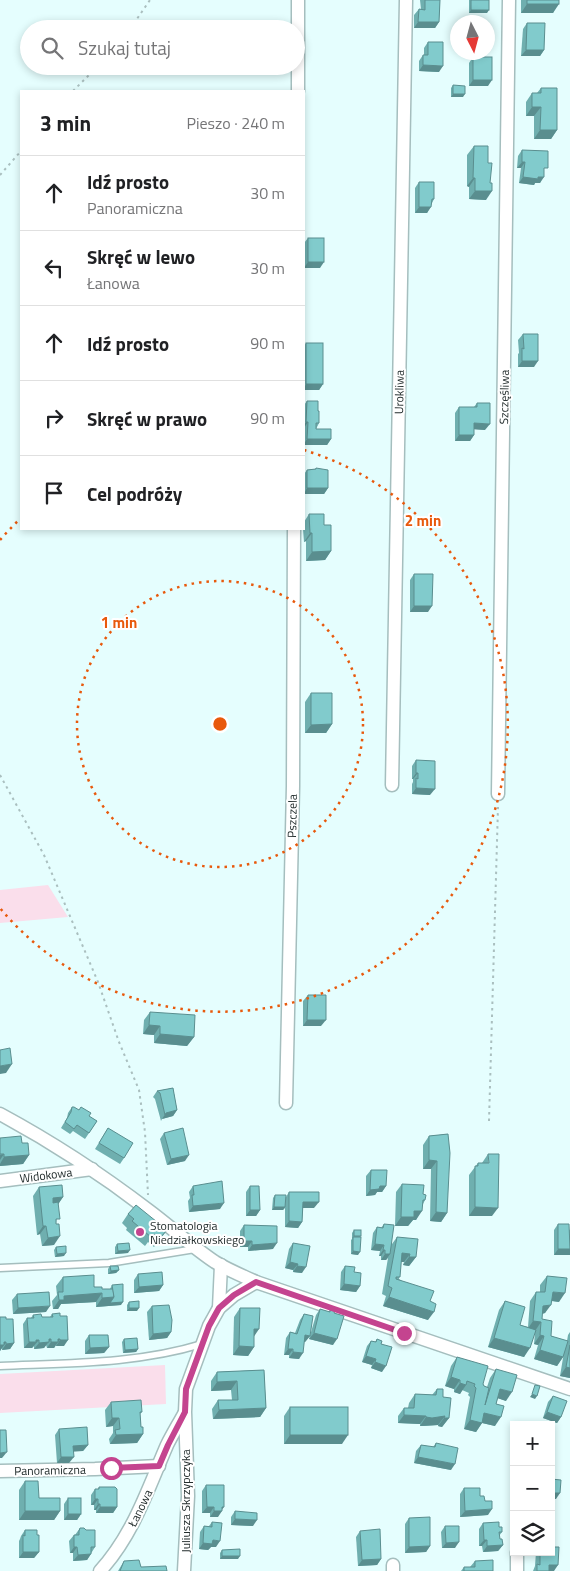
<!DOCTYPE html>
<html lang="pl">
<meta charset="utf-8">
<style>
:root{--surface:#fff;--page:#f6f6f6;--text:#202124;--muted:#757577;--line:#e0e0e0}
body{margin:0;font-family:"Titillium Web",sans-serif;background:var(--page);color:var(--text)}
.controls{position:absolute;right:15px;bottom:15px;display:grid;overflow:hidden;border-radius:0px;box-shadow:0 2px 8px #0003}
.controls button{width:45px;height:45px;display:grid;place-items:center;padding:0;border:0;border-bottom:1px solid var(--line);background:var(--surface);color:var(--text);font:25px sans-serif}
.compass{position:absolute;left:450px;top:15px;width:45px;height:45px;border-radius:50%;background:var(--surface);box-shadow:0 2px 8px #0003;rotate:174deg}
.stop{position:absolute;width:15px;height:15px;margin:-11px;border:4px solid #c4448f;border-radius:50%;background:#fff}
.stop.end{background:#c4448f;border-color:#fff;box-shadow:0 1px 5px #0008}
.list{margin:0;padding:0;list-style:none}
h2{display:flex;justify-content:space-between;align-items:center;height:65px;margin:0;padding:0 20px;font-size:21px}
h2 small{font-size:16px;font-weight:400;color:var(--muted)}
.list li{display:grid;grid-template-columns:32px 1fr auto;gap:15px;align-items:center;box-sizing:border-box;height:75px;padding:0 20px;border-top:1px solid var(--line)}
.list b{display:block;font-size:19px;white-space:nowrap}
.list p{margin:0;font-size:16px;white-space:nowrap;color:var(--muted)}
.list em{font-size:16px;font-style:normal;color:var(--muted)}
.icon{flex:none;width:28px;height:28px;fill:none;stroke:currentColor;stroke-width:2;stroke-linecap:round;stroke-linejoin:round}
.map{position:relative;flex:none;width:570px;height:1571px;overflow:hidden}
.search{position:absolute;background:var(--surface);box-shadow:0 2px 8px #0003;left:20px;top:20px;width:285px;height:55px;display:flex;align-items:center;gap:12px;box-sizing:border-box;padding:0 18px;border-radius:28px;color:var(--muted);font-size:19px}
.panel{position:absolute;background:var(--surface);box-shadow:0 2px 8px #0003;left:20px;top:90px;width:285px;height:440px;border-radius:0px}
.map>svg:first-child{display:block}
</style>
<div class="map">
<svg width="570" height="1571" viewBox="0 0 570 1571">
<rect width="100%" height="100%" fill="#e5fefe"/>
<!-- green -->
<g fill="#fadeeb">
<path d="M48 885 68 917 0 923V890Z"/>
<path d="M165 1365 166 1404 0 1413V1374Z"/>
</g>
<g fill="none" stroke-linecap="round" stroke-linejoin="round">
<!-- service casing -->
<g stroke="#a5bebe" stroke-width="9">
<g id="service">
<path d="M0 1268 109 1263 195 1249"/>
<path d="M0 1366C68 1363 137 1364 202 1344"/>
</g>
</g>
<!-- minor casing -->
<g stroke="#a5bebe" stroke-width="15">
<g id="minor">
<path d="M298 91V0"/>
<path d="M392 785 406 0"/>
<path d="M498 794 509 0"/>
<path d="M286 1103 293 786 294 529"/>
<path d="M0 1114C52 1142 101 1174 148 1210 171 1227 191 1246 215 1262 228 1270 243 1276 256 1282L570 1389"/>
<path d="M0 1181 92 1169"/>
<path d="M219 1308 221 1265"/>
<path d="M0 1471 95 1469 159 1466"/>
<path d="M393 1565V1571"/>
<path d="M100 1571C133 1535 148 1489 167 1445 172 1435 178 1425 184 1414"/>
<path d="M184 1571 188 1496 185 1412 186 1389 209 1326 219 1308 234 1295 256 1282"/>
<path d="M517 1571V1552"/>
</g>
</g>
<!-- path -->
<g stroke="#aabfbf" stroke-width="2" stroke-dasharray="2.5 4" stroke-linecap="butt">
<path d="M130 29 150 0"/>
<path d="M73 91 98 66"/>
<path d="M0 175 21 151"/>
<path d="M0 775 44 855 98 982 119 1042 139 1090 145 1132 148 1195"/>
<path d="M489 1121 498 807"/>
</g>
<!-- service -->
<use href="#service" stroke="#fff" stroke-width="6"/>
<!-- minor -->
<use href="#minor" stroke="#fff" stroke-width="12"/>
</g>
<!-- wall -->
<g fill="#6fafaf">
<path d="M420 0H440L439 22 435 28H414V15L419 9H421Z"/>
<path d="M469 0H489L487 13H469Z"/>
<path d="M521 0H559L553 13H521Z"/>
<path d="M527 23 544 50 540 56H521L523 29Z"/>
<path d="M428 42 439 72 419 71V61L423 55H424V48Z"/>
<path d="M473 57 488 86H469V63Z"/>
<path d="M453 85 463 97H451V88Z"/>
<path d="M541 88 557 130 551 139H534V116H526V102L532 93H537Z"/>
<path d="M474 146 488 163 486 200 469 199V187L467 186V155Z"/>
<path d="M522 150 544 173 540 183H535L534 185 519 183 521 168H517L518 156Z"/>
<path d="M419 182 434 199 427 213H415V188Z"/>
<path d="M308 238 320 268H304V243Z"/>
<path d="M523 334 534 367H518V354L519 353 518 340Z"/>
<path d="M306 343 323 384 319 390H304V346Z"/>
<path d="M307 401 318 411 319 423 316 429 331 439 327 445H304V405Z"/>
<path d="M477 403 485 430 474 429V435L470 441H455V413L459 407H474Z"/>
<path d="M316 468 328 488 324 494H304V474L307 470 315 469Z"/>
<path d="M309 514 324 525 331 551 325 560 306 561V541L304 542 303 529 304 522Z"/>
<path d="M414 574 428 612H410V580Z"/>
<path d="M311 693 332 724 326 733H305V702Z"/>
<path d="M416 760 430 795 412 794V784L413 782V779H412V766Z"/>
<path d="M308 995 321 1026H303V1001Z"/>
<path d="M150 1012 194 1037 187 1046 154 1043V1035L143 1034 144 1020Z"/>
<path d="M173 1088 177 1110 173 1116 162 1119 161 1121 155 1099 153 1097 157 1091Z"/>
<path d="M72 1107 97 1121 85 1139 73 1131 70 1134 61 1128 67 1118 68 1113Z"/>
<path d="M108 1128 124 1158 120 1164 95 1149Z"/>
<path d="M164 1133 185 1161 167 1165 160 1139Z"/>
<path d="M448 1134 447 1213 441 1222 430 1221 431 1169H423V1145L429 1136Z"/>
<path d="M0 1138 22 1143 29 1155 23 1164 0 1166Z"/>
<path d="M488 1154 492 1216H469V1175L478 1163H482Z"/>
<path d="M371 1170 386 1186 382 1192H377L375 1195 366 1196V1176Z"/>
<path d="M402 1184 423 1194 425 1200 423 1204 416 1220H413L408 1226H395L396 1192Z"/>
<path d="M193 1186 220 1209 189 1212 188 1201 190 1198 189 1192Z"/>
<path d="M250 1186 260 1210 256 1216H246V1192Z"/>
<path d="M39 1187 63 1197 58 1204 54 1245 42 1246 40 1234 37 1235 33 1196Z"/>
<path d="M289 1192 314 1208H303L302 1222 298 1228 285 1227V1208L283 1210H272L273 1198 275 1195 286 1197Z"/>
<path d="M128 1214 167 1230 154 1247 148 1242 145 1246 126 1230 127 1228 122 1223Z"/>
<path d="M384 1224 392 1244 397 1237 416 1257 409 1266 403 1265 404 1262H401L399 1279 430 1301 428 1320 383 1306 386 1296 382 1294 388 1258 386 1260H381V1256H379L380 1251 371 1250 373 1233 377 1227 381 1228Z"/>
<path d="M558 1224 570 1230V1255H554V1230Z"/>
<path d="M244 1225 273 1249 248 1251V1247H240V1231Z"/>
<path d="M354 1230 361 1236 360 1237 358 1255 351 1254V1240L352 1239V1233Z"/>
<path d="M293 1243 302 1273 293 1272V1270L285 1268 289 1249Z"/>
<path d="M117 1244 128 1253 115 1254V1247Z"/>
<path d="M56 1247 64 1256 55 1257 54 1250Z"/>
<path d="M110 1266 119 1270 116 1273 108 1274V1269Z"/>
<path d="M345 1266 354 1272 360 1286 356 1292 340 1290 341 1272Z"/>
<path d="M138 1274 163 1285 159 1291 134 1293V1280Z"/>
<path d="M547 1276 559 1302 551 1301 545 1313 542 1314V1319L551 1336 567 1341 568 1335 570 1332V1378L560 1376 564 1352 563 1357 557 1366 534 1359 538 1345 534 1344 535 1333 524 1357 488 1347 499 1310 505 1301 520 1325 528 1327 530 1301 536 1292H540V1285Z"/>
<path d="M63 1277 102 1289H110L112 1285 121 1305 96 1307V1302L61 1304 58 1309H53L52 1301 57 1295 56 1286Z"/>
<path d="M17 1294 46 1312 13 1314 12 1300Z"/>
<path d="M129 1302 137 1311H127V1305Z"/>
<path d="M152 1306 171 1332 167 1338 149 1340 147 1312Z"/>
<path d="M240 1308 254 1347 248 1356 233 1355 234 1317Z"/>
<path d="M320 1309 329 1312 330 1310 333 1345 309 1339 316 1315Z"/>
<path d="M52 1314 64 1346H56V1345L54 1348H47L46 1345 44 1348 34 1349V1346L32 1348H24L23 1324 27 1318H31L33 1315 42 1317H50Z"/>
<path d="M304 1314 310 1336 305 1342H304L299 1359 289 1358V1355H284L286 1338 290 1332 295 1333 300 1320Z"/>
<path d="M0 1317 6 1319 14 1343 10 1349 2 1350V1348L0 1351Z"/>
<path d="M89 1335 109 1347 104 1353 85 1354V1341Z"/>
<path d="M124 1339 138 1349 136 1352 123 1353 122 1342Z"/>
<path d="M377 1339 381 1344 382 1372 371 1368 372 1365 362 1362 367 1346 371 1341 375 1342Z"/>
<path d="M457 1357 483 1384 484 1386 487 1387 490 1378 496 1369 506 1401 498 1398 496 1404 495 1426 482 1423 476 1432 464 1429 470 1397 468 1395 469 1393 462 1390 460 1394 454 1392V1389L445 1386 451 1366Z"/>
<path d="M264 1370 266 1408 260 1417 213 1419 212 1409 218 1400H232L231 1390 211 1391V1381L217 1372Z"/>
<path d="M437 1389 443 1397 449 1418 442 1427 438 1426V1425L425 1426H420V1424L398 1423V1416L404 1408H408L409 1403 415 1394 432 1395Z"/>
<path d="M553 1396 561 1417 557 1423 543 1418 548 1402Z"/>
<path d="M111 1402 142 1412 140 1414 141 1427 143 1434 137 1443 110 1444 109 1439 113 1433V1426L106 1427 105 1410Z"/>
<path d="M290 1407 342 1444H284V1416Z"/>
<path d="M59 1429 88 1445 83 1451H73L69 1463H57L55 1435Z"/>
<path d="M436 1443 451 1470 414 1463 416 1451 421 1445 433 1447Z"/>
<path d="M25 1481 39 1498 60 1511 54 1520H19V1490Z"/>
<path d="M206 1485 218 1517H210V1513H202V1491Z"/>
<path d="M99 1487 117 1507 113 1513H96V1510H94V1505H91V1495L95 1489H98Z"/>
<path d="M464 1488 480 1496 485 1501 488 1515 460 1517V1494Z"/>
<path d="M68 1498 81 1514 77 1520H64V1504Z"/>
<path d="M235 1511 253 1526 231 1525V1517Z"/>
<path d="M409 1518 430 1546 426 1552 405 1553V1524Z"/>
<path d="M212 1522 216 1547H211L208 1550 199 1549 200 1532 204 1526H209Z"/>
<path d="M483 1523 499 1527 502 1532 499 1536 500 1539 503 1545 498 1551 483 1552 482 1546H479V1529Z"/>
<path d="M445 1526 455 1548H442L441 1532Z"/>
<path d="M80 1528 95 1547 87 1560 73 1561V1553H70L69 1541 74 1535H75Z"/>
<path d="M25 1530 37 1535 39 1552 34 1558H19V1541L20 1539 21 1536Z"/>
<path d="M360 1531 381 1559 377 1565 358 1566 356 1537Z"/>
<path d="M222 1550 238 1559H220V1553Z"/>
<path d="M536 1552H551L554 1571H533L535 1566Z"/>
<path d="M124 1561 141 1567 167 1571H118Z"/>
<path d="M475 1561 493 1571H461L464 1567H470Z"/>
</g>
<!-- shaded-wall -->
<g fill="#5a8e8f">
<path d="M527 4H559L553 13H521Z"/>
<path d="M471 10H489L487 13H469Z"/>
<path d="M418 22H439L435 28H414Z"/>
<path d="M526 50H544L540 56H521Z"/>
<path d="M423 65 443 66 439 72 419 71Z"/>
<path d="M473 80H492L488 86H469Z"/>
<path d="M453 94H465L463 97H451Z"/>
<path d="M532 107H541L534 116H526Z"/>
<path d="M540 130H557L551 139H534Z"/>
<path d="M522 162H525L521 168H517Z"/>
<path d="M523 177H544L540 183H535L534 185 519 183Z"/>
<path d="M473 178H475L469 187 467 186Z"/>
<path d="M475 191H492L486 200 469 199Z"/>
<path d="M419 207H431L427 213H415Z"/>
<path d="M308 262H324L320 268H304Z"/>
<path d="M522 361H538L534 367H518Z"/>
<path d="M306 384H323L319 390H304V388Z"/>
<path d="M306 422H308L304 428V425Z"/>
<path d="M474 423 490 424 485 430 470 429Z"/>
<path d="M459 435H474L470 441H455Z"/>
<path d="M307 439H331L327 445H304V444Z"/>
<path d="M307 488H328L324 494H304Z"/>
<path d="M310 533H312L306 541 304 542Z"/>
<path d="M331 551 325 560 306 561 312 552Z"/>
<path d="M414 606H432L428 612H410Z"/>
<path d="M332 724 326 733H305L311 725Z"/>
<path d="M416 773H418L413 779H412Z"/>
<path d="M416 788 435 789 430 795 412 794Z"/>
<path d="M307 1020H326L321 1026H303Z"/>
<path d="M149 1025 160 1026 154 1035 143 1034Z"/>
<path d="M160 1034 194 1037 187 1046 154 1043Z"/>
<path d="M12 1064 6 1073 0 1074V1066Z"/>
<path d="M177 1110 173 1116 162 1119 166 1113Z"/>
<path d="M4 1154 0 1160V1155Z"/>
<path d="M29 1155 23 1164 0 1166V1164L4 1157Z"/>
<path d="M189 1155 185 1161 167 1165 171 1159Z"/>
<path d="M429 1160 437 1161 431 1169H423Z"/>
<path d="M380 1186H386L382 1192H377L375 1195 366 1196 370 1190Z"/>
<path d="M63 1197 57 1206 46 1207 53 1198Z"/>
<path d="M303 1202H319L314 1208H299Z"/>
<path d="M224 1203 220 1209 189 1212 193 1206Z"/>
<path d="M274 1207H285L283 1210H272Z"/>
<path d="M475 1207 498 1208 492 1216H469Z"/>
<path d="M250 1210H260L256 1216H246Z"/>
<path d="M414 1211H422L416 1220H413L408 1226H395L401 1217Z"/>
<path d="M436 1212 447 1213 441 1222 430 1221Z"/>
<path d="M289 1221 302 1222 298 1228 285 1227Z"/>
<path d="M43 1226H46L40 1234 37 1235Z"/>
<path d="M167 1230 161 1238 154 1247 160 1238Z"/>
<path d="M60 1236 54 1245 42 1246 48 1238Z"/>
<path d="M244 1241H252L248 1247H240Z"/>
<path d="M277 1243 273 1249 248 1251 252 1245Z"/>
<path d="M375 1244 384 1245 380 1251 371 1250Z"/>
<path d="M558 1249H570V1255H554Z"/>
<path d="M130 1250 128 1253 115 1254 118 1251Z"/>
<path d="M383 1250H385L381 1256H379Z"/>
<path d="M353 1251 360 1252 358 1255 351 1254Z"/>
<path d="M66 1253 64 1256 55 1257 57 1254Z"/>
<path d="M402 1253 410 1254 404 1262H396Z"/>
<path d="M385 1254H390L386 1260H381Z"/>
<path d="M409 1257H416L409 1266 403 1265Z"/>
<path d="M290 1262 298 1264 293 1270 285 1268Z"/>
<path d="M297 1266 306 1267 302 1273 293 1272Z"/>
<path d="M119 1270 116 1273 108 1274 111 1271Z"/>
<path d="M344 1284 360 1286 356 1292 340 1290Z"/>
<path d="M163 1285 159 1291 134 1293 139 1287Z"/>
<path d="M553 1292 565 1293 559 1302 547 1300Z"/>
<path d="M102 1293 96 1302 61 1304 58 1309H53L59 1300 64 1296Z"/>
<path d="M114 1297 123 1302 121 1305 96 1307 102 1298Z"/>
<path d="M389 1297 434 1312 428 1320 383 1306Z"/>
<path d="M551 1305 545 1313 537 1315 543 1306Z"/>
<path d="M50 1306 46 1312 13 1314 18 1308Z"/>
<path d="M129 1308H139L137 1311H127Z"/>
<path d="M533 1321 541 1322 535 1331 527 1330Z"/>
<path d="M254 1329H259L253 1338Z"/>
<path d="M171 1332 167 1338 149 1340 153 1334Z"/>
<path d="M314 1333 337 1339 333 1345 309 1339Z"/>
<path d="M305 1335 310 1336 305 1342 300 1341Z"/>
<path d="M540 1335 544 1336 538 1345 534 1344Z"/>
<path d="M494 1338 530 1348 524 1357 488 1347Z"/>
<path d="M49 1339H51L44 1348 34 1349 39 1343Z"/>
<path d="M58 1339H60L54 1348H47L51 1342Z"/>
<path d="M36 1340H39L32 1348H24L29 1342Z"/>
<path d="M60 1340H68L64 1346H56Z"/>
<path d="M4 1342H6L0 1351V1345Z"/>
<path d="M14 1343 10 1349 2 1350 6 1344Z"/>
<path d="M239 1346 254 1347 248 1356 233 1355Z"/>
<path d="M109 1347 104 1353 85 1354 90 1348Z"/>
<path d="M138 1349 136 1352 123 1353 125 1350Z"/>
<path d="M288 1349H293L289 1355H284Z"/>
<path d="M540 1350 563 1357 557 1366 534 1359Z"/>
<path d="M293 1352 303 1353 299 1359 289 1358Z"/>
<path d="M366 1356 376 1359 372 1365 362 1362Z"/>
<path d="M375 1362 386 1366 382 1372 371 1368Z"/>
<path d="M566 1367 570 1368V1378L560 1376Z"/>
<path d="M451 1377 460 1380 454 1389 445 1386Z"/>
<path d="M237 1381 231 1390 211 1391 217 1382Z"/>
<path d="M460 1383 466 1385 460 1394 454 1392Z"/>
<path d="M500 1389 512 1392 506 1401 494 1397Z"/>
<path d="M532 1394 537 1396 535 1399 530 1397Z"/>
<path d="M266 1408 260 1417 213 1419 219 1410Z"/>
<path d="M547 1412 561 1417 557 1423 543 1418Z"/>
<path d="M484 1413 501 1417 495 1426 478 1422Z"/>
<path d="M404 1415 426 1416 420 1424 398 1423Z"/>
<path d="M445 1416 438 1425 420 1426 426 1417Z"/>
<path d="M112 1418H119L113 1426 106 1427Z"/>
<path d="M444 1418H449L442 1427 438 1426Z"/>
<path d="M470 1420 482 1423 476 1432 464 1429Z"/>
<path d="M143 1434 137 1443 110 1444 116 1435Z"/>
<path d="M290 1435H348L342 1444H284Z"/>
<path d="M88 1445 83 1451 69 1452 73 1446Z"/>
<path d="M7 1452 2 1458H0V1453Z"/>
<path d="M61 1457H74L69 1463H57Z"/>
<path d="M418 1457 455 1464 451 1470 414 1463Z"/>
<path d="M553 1493H560L556 1499H551Z"/>
<path d="M95 1499H98L94 1505H91Z"/>
<path d="M98 1504H100L96 1510H94Z"/>
<path d="M100 1507H117L113 1513H96Z"/>
<path d="M207 1507H214L210 1513H202Z"/>
<path d="M222 1507H224L221 1511H222L218 1517H210L214 1511Z"/>
<path d="M492 1509 488 1515 460 1517 465 1511Z"/>
<path d="M25 1511H60L54 1520H19Z"/>
<path d="M68 1514H81L77 1520H64Z"/>
<path d="M235 1519 257 1520 253 1526 231 1525Z"/>
<path d="M213 1540 220 1541 216 1547H211L208 1550 199 1549 203 1543Z"/>
<path d="M484 1540H487L482 1546H479Z"/>
<path d="M459 1542 455 1548H442L446 1543Z"/>
<path d="M503 1545 498 1551 483 1552 487 1546Z"/>
<path d="M430 1546 426 1552 405 1553 409 1547Z"/>
<path d="M74 1547H77L73 1553H70Z"/>
<path d="M23 1552H39L34 1558H19Z"/>
<path d="M91 1554 87 1560 73 1561 78 1555Z"/>
<path d="M222 1556H240L238 1559H220Z"/>
<path d="M381 1559 377 1565 358 1566 362 1560Z"/>
<path d="M549 1565H558L554 1571H545Z"/>
</g>
<!-- building -->
<g fill="#81cbcc" stroke="#5a8e8f">
<path d="M425 0H440L439 22H418L419 9 425 10Z"/>
<rect x="471" y="0" width="18" height="10"/>
<rect x="527" y="0" width="32" height="4"/>
<path d="M527 23H545L544 50H526Z"/>
<path d="M428 42H443V66L423 65V55H428Z"/>
<rect x="473" y="57" width="19" height="23"/>
<path d="M453 85 465 86V94H453Z"/>
<path d="M541 88H557V130H540L541 107H532V93H541Z"/>
<path d="M474 146H488V163H492L490 183H492V191H475V178H473Z"/>
<path d="M522 150 548 151V168H544V177H538V179L523 177 525 162H522Z"/>
<path d="M419 182H434V199H432L431 207H419Z"/>
<rect x="308" y="238" width="16" height="24"/>
<path d="M523 334H538V361H522V348L524 349Z"/>
<rect x="306" y="343" width="17" height="41"/>
<path d="M307 401H318V411H319V423H316V429H331V439H307L308 422H306Z"/>
<path d="M477 403H490V424L474 423V435H459V407H477Z"/>
<path d="M316 468 328 470V488H307V470L316 469Z"/>
<path d="M309 514H324V525H331V551L312 552V533H310Z"/>
<path d="M414 574H433L432 606H414Z"/>
<path d="M311 693H332V724L311 725Z"/>
<path d="M416 760 435 761V789L416 788V778L418 779V773H416Z"/>
<path d="M308 995H326V1020H307Z"/>
<path d="M150 1012 195 1015 194 1037 160 1034V1026L149 1025Z"/>
<path d="M10 1048 12 1064 0 1066V1050Z"/>
<path d="M173 1088 177 1110 166 1113 165 1115 160 1093 157 1091Z"/>
<path d="M72 1107H74L79 1110 81 1107 91 1113 89 1116 97 1121 89 1133 77 1125 74 1129 65 1122 71 1112Z"/>
<path d="M108 1128 133 1143 124 1158 99 1143Z"/>
<path d="M183 1128 189 1155 171 1159 164 1133Z"/>
<path d="M448 1134 450 1153 447 1213 436 1212 437 1161 429 1160V1136Z"/>
<path d="M21 1136 22 1143H28L29 1155 4 1157V1154H0V1138Z"/>
<path d="M488 1154H499L498 1208 475 1207V1166H478V1163H489Z"/>
<path d="M371 1170H387L386 1186H380L379 1189 370 1190Z"/>
<path d="M222 1181 224 1203 193 1206 192 1195H194L193 1186Z"/>
<path d="M402 1184 424 1185 423 1194 426 1195 425 1200H423L422 1211H414V1217H401Z"/>
<path d="M62 1185 63 1197 53 1198V1203L58 1202 60 1219H56V1224H59L60 1236 48 1238 46 1226H43L39 1187Z"/>
<path d="M250 1186H259L260 1210H250Z"/>
<path d="M289 1192H319V1202H303L302 1222 289 1221Z"/>
<path d="M275 1195H286L285 1207H274Z"/>
<path d="M136 1205 167 1230 160 1238 154 1234 151 1237 132 1221 134 1219 128 1214Z"/>
<path d="M384 1224 394 1225 390 1254H385V1250H383L384 1245 375 1244 377 1227 383 1228Z"/>
<path d="M558 1224H569L570 1249H558Z"/>
<path d="M244 1225 277 1226V1243L252 1245V1241H244Z"/>
<rect x="354" y="1230" width="7" height="6"/>
<path d="M353 1237H361L360 1252 353 1251Z"/>
<path d="M397 1237 418 1239 416 1257H409L410 1254 402 1253 400 1277H396V1279L434 1291 430 1301 436 1304 434 1312 389 1297 392 1288 388 1286Z"/>
<path d="M129 1243 130 1250 118 1251 117 1244Z"/>
<path d="M293 1243 310 1246 306 1267 297 1266 298 1264 290 1262Z"/>
<path d="M66 1246V1253L57 1254 56 1247Z"/>
<path d="M110 1266H118L119 1270 111 1271Z"/>
<path d="M345 1266 355 1267 354 1272 361 1273 360 1286 344 1284Z"/>
<path d="M162 1272 163 1285 139 1287 138 1274Z"/>
<path d="M94 1275V1287H102V1289H113L114 1297 102 1298V1293L64 1296V1300H59L58 1292H63V1277Z"/>
<path d="M547 1276 567 1278 565 1293 553 1292 551 1305 543 1306 542 1319 552 1321 551 1336 568 1341 563 1357 540 1350 544 1336 540 1335 541 1322 533 1321 536 1292H545Z"/>
<path d="M123 1284V1302L110 1303 114 1297 112 1285Z"/>
<path d="M49 1292 50 1306 18 1308 17 1294Z"/>
<path d="M139 1301V1308H129V1302Z"/>
<path d="M505 1301 525 1307 520 1325 536 1330 530 1348 494 1338Z"/>
<path d="M169 1305 172 1320 171 1332 153 1334 152 1306Z"/>
<path d="M240 1308H260L259 1329H254V1347L239 1346Z"/>
<path d="M320 1309 330 1312V1310L335 1311 334 1313 344 1316 337 1339 314 1333Z"/>
<path d="M60 1313V1316H67L68 1340H60V1339H58V1342H51V1339H49V1342L39 1343V1340H36V1342H29L27 1318H34L33 1315 41 1314 42 1317H53L52 1314Z"/>
<path d="M304 1314 313 1316 310 1336 305 1335 303 1353 293 1352V1349H288L290 1332 297 1334Z"/>
<path d="M0 1317H6V1319H13L14 1343 6 1344V1342H4V1345H0Z"/>
<path d="M89 1335H108L109 1347 90 1348Z"/>
<path d="M137 1338 138 1349 125 1350 124 1339Z"/>
<path d="M377 1339 382 1341 381 1344 392 1347 386 1366 375 1362 376 1359 366 1356 371 1341 376 1342Z"/>
<path d="M570 1345V1368L566 1367Z"/>
<path d="M457 1357 488 1366 483 1384 484 1386 489 1388 485 1405 496 1369 517 1375 512 1392 500 1389 496 1404 504 1406 501 1417 484 1413 482 1423 470 1420 476 1388 474 1386 475 1384 467 1381 466 1385 460 1383V1380L451 1377Z"/>
<path d="M264 1370 266 1408 219 1410 218 1400H238L237 1381 217 1382V1372Z"/>
<path d="M535 1385 540 1386 537 1396 532 1394Z"/>
<path d="M437 1389H443V1397L451 1398 449 1418H444L445 1416 432 1418 426 1417V1416L404 1415V1408H414L415 1394 436 1395Z"/>
<path d="M553 1396 567 1401 561 1417 547 1412Z"/>
<path d="M141 1400 142 1412H140L141 1427H143V1434L116 1435 115 1430 120 1429 119 1418H112L111 1402Z"/>
<rect x="290" y="1407" width="58" height="28"/>
<path d="M87 1427 88 1445 73 1446 74 1457H61L59 1429Z"/>
<path d="M0 1430H6L7 1452 0 1453Z"/>
<path d="M436 1443 458 1448 455 1464 418 1457 421 1445 435 1447Z"/>
<path d="M551 1479 561 1480 560 1493H553L552 1503Z"/>
<path d="M25 1481H38L39 1498H60V1511H25Z"/>
<path d="M206 1485H224V1507H222V1511H214V1507H207Z"/>
<path d="M99 1487H115L117 1489V1507H100V1504H98V1499H95V1489H99Z"/>
<path d="M464 1488H480V1496H484L485 1501H492V1509L465 1511Z"/>
<rect x="68" y="1498" width="13" height="16"/>
<path d="M235 1511 257 1513V1520L235 1519Z"/>
<path d="M430 1517V1546L409 1547V1518Z"/>
<path d="M212 1522 222 1523 220 1541 213 1540 212 1544 203 1543 204 1526 212 1527Z"/>
<path d="M499 1522V1527H502V1532H499L500 1539H502L503 1545 487 1546V1540H484L483 1523Z"/>
<path d="M445 1526H459V1542L446 1543Z"/>
<path d="M80 1528H84L86 1530H95V1547H91V1554L78 1555 77 1547H74V1535H79V1531Z"/>
<path d="M380 1529 381 1559 362 1560 360 1531Z"/>
<path d="M25 1530H37V1535H39V1552H23V1535L25 1536Z"/>
<path d="M551 1547H559L558 1565H549V1571H537V1564L540 1565V1552H551Z"/>
<path d="M240 1549V1556H222V1550Z"/>
<path d="M139 1560 141 1567 166 1566 167 1571H120L124 1561Z"/>
<path d="M493 1560V1571H464V1567H475V1561Z"/>
</g>
<g fill="none" stroke-linecap="round" stroke-linejoin="round">
<!-- route -->
<path stroke="#c4448f" stroke-width="6" d="M111 1468 159 1466 168 1445 185 1412 186 1389 209 1326 219 1308 234 1295 256 1282 404 1333"/>
</g>
<!-- distance rings -->
<g fill="none" stroke="#e8590c" stroke-width="2.5" stroke-dasharray="2.5 5">
<circle cx="220" cy="724" r="143"/>
<path d="M0 540A287 287 0 0 1 21 518M304 450A287 287 0 1 1 0 908"/>
</g>
<!-- markers -->
<circle fill="#c4448f" stroke="#fff" stroke-width="2" cx="140" cy="1232" r="5"/>
<g text-anchor="middle" dominant-baseline="central" stroke-width="4" stroke-linejoin="round" paint-order="stroke">
<!-- street labels -->
<g font-size="12" fill="#232d2d" stroke="#fff">
<text transform="translate(399 392) rotate(-89)">Urokliwa</text>
<text transform="translate(504 397) rotate(-89)">Szczęśliwa</text>
<text transform="translate(292 816) rotate(-89)">Pszczela</text>
<text transform="translate(46 1175) rotate(-7)">Widokowa</text>
<text transform="translate(50 1470) rotate(-1)">Panoramiczna</text>
<text transform="translate(185 1501) rotate(-90)">Juliusza Skrzypczyka</text>
<text transform="translate(140 1508) rotate(-64)">Łanowa</text>
</g>
<!-- poi labels -->
<g font-size="12" fill="#232d2d" stroke="#fff" text-anchor="start">
<text x="150" y="1225">Stomatologia<tspan x="150" dy="14">Niedziałkowskiego</tspan></text>
</g>
</g>
<circle cx="220" cy="724" r="8" fill="#e8590c" stroke="#fff" stroke-width="2.5"/>
<g font-size="15" text-anchor="middle" font-weight="bold" fill="#e8590c" stroke="#fff" stroke-width="4" stroke-linejoin="round" paint-order="stroke">
<text x="423" y="526">2 min</text>
<text x="119" y="628">1 min</text>
</g>
</svg>
<div class="controls">
<button>+</button>
<button>−</button>
<button><svg class="icon" aria-label="layers" viewBox="0 0 24 24"><path d="M12 4l9 5-9 5-9-5zM3 14l9 5 9-5"/></svg></button>
</div>
<svg class="compass" viewBox="-18 -18 36 36"><path d="M0-13l5 13h-10z" fill="#e53935"/><path d="M0 13l5-13h-10z" fill="#757577"/></svg>
<div class="stop" style="left:111px;top:1468px"></div>
<div class="stop end" style="left:404px;top:1333px"></div>
<div class="search"><svg class="icon" aria-label="search" viewBox="0 0 24 24"><circle cx="10" cy="10" r="6"/><path d="M15 15l6 6"/></svg>Szukaj tutaj</div>
<section class="panel">
<h2>3 min<small>Pieszo · 240 m</small></h2>
<ul class="list">
<li><svg class="icon" aria-label="ahead" viewBox="0 0 24 24"><path d="M12 20V5M6 11l6-6 6 6"/></svg><div><b>Idź prosto</b><p>Panoramiczna</p></div><em>30 m</em></li>
<li><svg class="icon" aria-label="left" viewBox="0 0 24 24"><path d="M17 20v-9H6M10 6l-5 5 5 5"/></svg><div><b>Skręć w lewo</b><p>Łanowa</p></div><em>30 m</em></li>
<li><svg class="icon" aria-label="ahead" viewBox="0 0 24 24"><path d="M12 20V5M6 11l6-6 6 6"/></svg><div><b>Idź prosto</b></div><em>90 m</em></li>
<li><svg class="icon" aria-label="right" viewBox="0 0 24 24"><path d="M7 20v-9h11M14 6l5 5-5 5"/></svg><div><b>Skręć w prawo</b></div><em>90 m</em></li>
<li><svg class="icon" aria-label="arrive" viewBox="0 0 24 24"><path d="M6 21V4h12l-3 4 3 4H6"/></svg><div><b>Cel podróży</b></div></li>
</ul>
</section>
</div>
